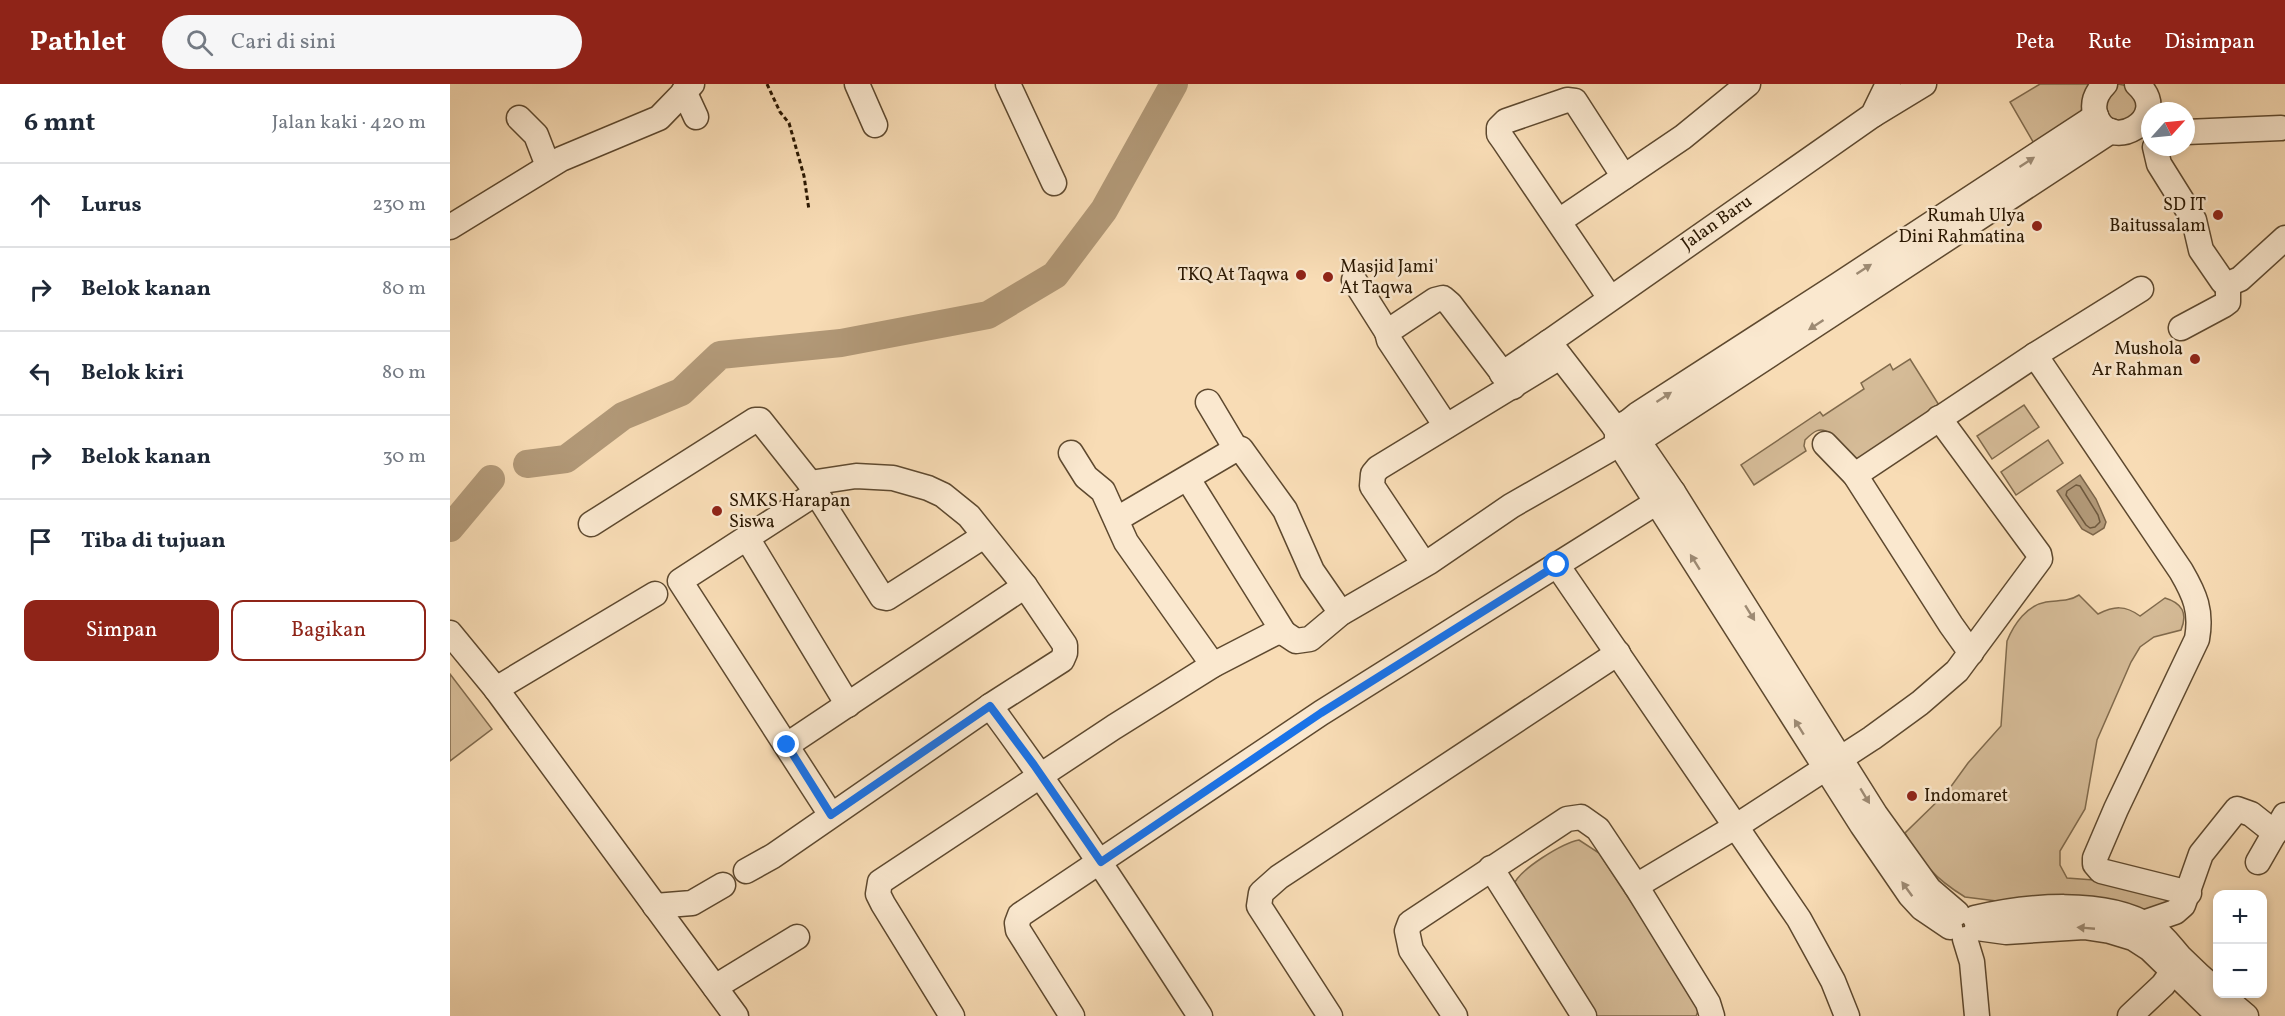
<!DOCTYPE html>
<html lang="id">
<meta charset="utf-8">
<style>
:root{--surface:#fff;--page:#f6f6f7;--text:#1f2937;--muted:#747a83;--line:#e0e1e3;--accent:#8f2418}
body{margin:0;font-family:Vollkorn,serif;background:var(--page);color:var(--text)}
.controls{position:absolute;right:18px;bottom:18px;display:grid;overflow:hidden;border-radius:12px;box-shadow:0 3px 9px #0003}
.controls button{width:54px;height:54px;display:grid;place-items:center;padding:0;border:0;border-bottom:2px solid var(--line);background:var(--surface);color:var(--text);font:30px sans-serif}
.compass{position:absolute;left:1691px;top:18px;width:54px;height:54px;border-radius:50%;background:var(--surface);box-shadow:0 3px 9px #0003;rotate:63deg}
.stop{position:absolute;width:18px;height:18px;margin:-14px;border:4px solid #1a73e8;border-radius:50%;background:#fff}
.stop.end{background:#1a73e8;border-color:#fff;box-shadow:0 2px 6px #0008}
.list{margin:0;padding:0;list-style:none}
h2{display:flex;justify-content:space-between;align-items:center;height:78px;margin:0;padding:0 24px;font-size:26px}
h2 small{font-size:20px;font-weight:400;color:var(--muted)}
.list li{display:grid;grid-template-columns:39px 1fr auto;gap:18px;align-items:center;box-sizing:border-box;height:84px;padding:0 24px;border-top:2px solid var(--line)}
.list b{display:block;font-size:22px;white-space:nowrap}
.list em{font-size:20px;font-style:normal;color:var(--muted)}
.actions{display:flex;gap:12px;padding:18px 24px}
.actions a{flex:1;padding:14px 0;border:2px solid var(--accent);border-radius:12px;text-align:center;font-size:21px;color:var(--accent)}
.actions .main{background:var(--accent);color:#fff}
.icon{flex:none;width:33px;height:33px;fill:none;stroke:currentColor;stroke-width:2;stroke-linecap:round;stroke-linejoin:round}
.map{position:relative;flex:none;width:1835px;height:932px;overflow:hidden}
header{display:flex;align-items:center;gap:36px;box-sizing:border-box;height:84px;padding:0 30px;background:var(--accent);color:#fff}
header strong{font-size:28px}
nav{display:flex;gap:33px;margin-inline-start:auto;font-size:21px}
.search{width:420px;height:54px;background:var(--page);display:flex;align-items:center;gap:15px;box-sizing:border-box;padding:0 21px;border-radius:33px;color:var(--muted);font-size:22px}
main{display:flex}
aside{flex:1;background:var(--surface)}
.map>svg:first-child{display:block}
</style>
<header>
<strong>Pathlet</strong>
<div class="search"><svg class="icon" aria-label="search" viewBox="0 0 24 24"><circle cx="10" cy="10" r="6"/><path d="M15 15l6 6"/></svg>Cari di sini</div>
<nav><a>Peta</a><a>Rute</a><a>Disimpan</a></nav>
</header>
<main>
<aside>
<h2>6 mnt<small>Jalan kaki · 420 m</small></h2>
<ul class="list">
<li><svg class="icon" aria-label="ahead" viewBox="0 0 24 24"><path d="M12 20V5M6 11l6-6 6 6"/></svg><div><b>Lurus</b></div><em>230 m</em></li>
<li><svg class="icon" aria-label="right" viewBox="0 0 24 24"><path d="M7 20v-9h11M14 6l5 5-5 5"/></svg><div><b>Belok kanan</b></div><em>80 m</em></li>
<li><svg class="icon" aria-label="left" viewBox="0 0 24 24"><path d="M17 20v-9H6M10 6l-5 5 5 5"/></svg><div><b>Belok kiri</b></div><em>80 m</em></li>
<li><svg class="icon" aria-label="right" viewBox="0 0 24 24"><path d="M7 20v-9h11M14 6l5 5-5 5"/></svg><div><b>Belok kanan</b></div><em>30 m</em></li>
<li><svg class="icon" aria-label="arrive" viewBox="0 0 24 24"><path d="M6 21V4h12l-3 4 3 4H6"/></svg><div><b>Tiba di tujuan</b></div></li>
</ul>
<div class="actions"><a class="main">Simpan</a><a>Bagikan</a></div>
</aside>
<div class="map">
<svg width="1835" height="932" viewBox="0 0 1835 932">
<rect width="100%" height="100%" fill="#f8dcb5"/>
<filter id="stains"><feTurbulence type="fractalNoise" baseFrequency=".00333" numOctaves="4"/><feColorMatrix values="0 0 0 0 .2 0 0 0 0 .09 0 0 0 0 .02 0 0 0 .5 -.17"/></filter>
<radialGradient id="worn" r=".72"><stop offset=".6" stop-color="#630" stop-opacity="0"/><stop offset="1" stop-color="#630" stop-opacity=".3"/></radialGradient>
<!-- green -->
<g fill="#d5bb97" stroke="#806a4c" stroke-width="1.5">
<path d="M1590 0H1640L1630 30 1586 63 1560 18Z"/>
<path d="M1668 0 1683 3 1692 32 1659 41 1652 11 1659 3Z"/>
<path d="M1460 275 1499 337 1407 397 1381 350C1370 342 1364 347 1355 356L1354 362 1356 367 1304 401 1291 381 1370 328 1373 332 1414 305 1411 299 1440 280 1443 286Z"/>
<path d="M1574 321 1589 343 1542 375 1527 352Z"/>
<path d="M1598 356 1613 379 1566 411 1551 388Z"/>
<path d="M1629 511 1648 530C1664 522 1675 521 1690 532L1715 514C1732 519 1738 529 1731 546L1704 553 1690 563 1681 578 1647 656 1635 725 1610 767V781L1617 794 1644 796 1732 813 1695 836 1515 813C1484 794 1472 779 1455 749L1497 708 1518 679 1551 642 1557 557C1564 540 1577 521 1596 518 1608 516 1618 518 1629 511Z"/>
<path d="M0 590 42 645 0 677Z"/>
<path d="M1129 756 1149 769 1248 920 1249 925 1246 932H1144L1063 802C1069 785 1113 759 1129 756Z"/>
</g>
<!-- water -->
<path fill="#b29978" stroke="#7c6549" stroke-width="1.5" d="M1630 391 1646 415 1656 438 1654 444 1643 451 1632 445 1607 407Z"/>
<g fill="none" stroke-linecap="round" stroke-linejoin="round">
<!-- shore -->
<path stroke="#6e583d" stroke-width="1.5" d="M1626 401 1630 402 1648 431 1650 438 1645 443 1640 444 1636 441 1616 411 1617 407Z"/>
<!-- river -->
<g stroke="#b29978" stroke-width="28">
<path d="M77 380 116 375 173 332 231 308 270 271 391 259 538 231 605 191 654 126 724 0"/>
<path d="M0 444 41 395"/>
</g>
<!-- minor casing -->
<g stroke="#5e492f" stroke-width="27">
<g id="minor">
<path d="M407 0 425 41"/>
<path d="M558 0 604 99"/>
<path d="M1438 0 1423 31 1099 258 1163 341 1167 347V356L1412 741 1460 811 1472 824 1500 843"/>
<path d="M1655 0C1647 8 1642 17 1645 29 1657 73 1725 34 1687 0"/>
<path d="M234 7 246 33"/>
<path d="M1423 31 1474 0"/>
<path d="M69 34 86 51 98 82"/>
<path d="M1736 48 1831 44"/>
<path d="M1705 63 1709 80 1744 136 1751 166 1773 198 1778 200 1790 195 1835 154"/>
<path d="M1109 137 1233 53 1298 0"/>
<path d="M0 143 111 75 209 34 242 0"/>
<path d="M904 196 937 248"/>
<path d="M1160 214 1054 57 1049 50V44L1056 37 1117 16 1125 17 1174 93"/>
<path d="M1731 244 1774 221 1778 218V200"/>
<path d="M1585 271 1731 487C1745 511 1752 527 1747 555L1666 725 1645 774V780L1651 787 1739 809"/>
<path d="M1052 290 1099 258"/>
<path d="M758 318 786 365"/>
<path d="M1176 339 1223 408 1425 730 1479 805 1507 829"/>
<path d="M996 342 939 256 937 248 985 216 993 214 1000 220 1063 303"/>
<path d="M1167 347 1188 330 1388 201 1646 32"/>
<path d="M1375 360 1405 391 1501 541 1521 569"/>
<path d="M1176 365 1661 47"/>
<path d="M621 369 636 393 653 407 676 458 763 581"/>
<path d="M1405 391 1585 271 1691 205"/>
<path d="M738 395 834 549"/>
<path d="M366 409 230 497 381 731"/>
<path d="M667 435 786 365H791L835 426 862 487 891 529"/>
<path d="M141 440 305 336H310L360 399 432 513 437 514 534 452"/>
<path d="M297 454 398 621"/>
<path d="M974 480 922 402 923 390 928 384 1110 273"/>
<path d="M1107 481 1349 835 1383 897 1397 932"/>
<path d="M0 549 46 605 286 932"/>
<path d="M46 605 205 510"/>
<path d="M540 622C614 722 682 827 750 932"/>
<path d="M337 661 575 502"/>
<path d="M1808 778 1835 731"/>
<path d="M1041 784 1134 932"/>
<path d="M296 787 323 772 540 622 612 576 615 569V561L575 502 519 432 493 411 478 404 443 394 406 392 360 399"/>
<path d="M1186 802 1258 919 1262 932"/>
<path d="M205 822 242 819 273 801"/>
<path d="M1525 834C1576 822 1655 814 1701 843 1713 851 1721 863 1730 873 1742 885 1755 897 1768 908"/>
<path d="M1527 844 1556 848 1634 843 1660 847 1683 854 1700 865 1769 932"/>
<path d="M1684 845 1693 839 1725 828 1733 821 1751 770 1787 725 1801 730 1825 749"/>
<path d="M1515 855 1522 878 1527 932"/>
<path d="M265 903 347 853"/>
<path d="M1770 910 1796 932"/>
<path d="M502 932 433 820 428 810 430 798 664 643 763 581 827 548 834 549 846 557 860 555 891 529 979 478 1061 422 1169 360"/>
<path d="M622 932 568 846 567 839 570 831 871 629 1223 408"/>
<path d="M880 932 809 822 811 809 829 793 1168 569"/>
<path d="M1005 932 961 866 957 847 960 839 1117 735 1131 733 1148 745 1186 802 1285 743 1422 654 1470 619 1507 587 1590 475 1589 470 1489 334"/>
<path d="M1680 932 1713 901 1731 876"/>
</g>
</g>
<!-- path -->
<path stroke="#2b1802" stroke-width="3" stroke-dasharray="4.5 3" stroke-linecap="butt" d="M317 0 330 28 339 39 354 92 359 126"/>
<!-- minor -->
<use href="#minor" stroke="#fae8cf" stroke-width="24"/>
</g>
<!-- one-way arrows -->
<defs><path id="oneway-solid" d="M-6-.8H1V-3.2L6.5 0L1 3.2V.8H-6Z" transform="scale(1.5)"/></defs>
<g fill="#9d8a73">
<use href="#oneway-solid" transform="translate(1577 78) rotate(-33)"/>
<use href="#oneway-solid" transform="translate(1414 185) rotate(-33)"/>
<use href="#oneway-solid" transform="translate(1366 241) rotate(147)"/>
<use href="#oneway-solid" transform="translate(1214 313) rotate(-33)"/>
<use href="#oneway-solid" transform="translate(1245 478) rotate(-122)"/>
<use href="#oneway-solid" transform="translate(1300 529) rotate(58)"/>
<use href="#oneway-solid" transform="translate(1349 643) rotate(-122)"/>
<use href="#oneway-solid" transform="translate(1415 712) rotate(59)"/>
<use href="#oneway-solid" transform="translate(1457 805) rotate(-126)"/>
<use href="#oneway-solid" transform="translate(1636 844) rotate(-175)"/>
</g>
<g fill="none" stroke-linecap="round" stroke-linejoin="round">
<!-- route -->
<path stroke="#1a73e8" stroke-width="8" d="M337 661 381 731 540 622 584 681 651 778 871 629 1107 481"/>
</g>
<!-- markers -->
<g fill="#8f2418" stroke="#fae8cf" stroke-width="2">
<circle cx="1768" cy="131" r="6"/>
<circle cx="1587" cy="142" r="6"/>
<circle cx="851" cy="191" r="6"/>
<circle cx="878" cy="193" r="6"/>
<circle cx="1745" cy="275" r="6"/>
<circle cx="267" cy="427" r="6"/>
<circle cx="1462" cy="712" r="6"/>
</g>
<g text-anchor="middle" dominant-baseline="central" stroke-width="5" stroke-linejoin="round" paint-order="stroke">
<!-- poi labels -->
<g font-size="18" fill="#2b1802" stroke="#fae8cf" text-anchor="end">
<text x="1756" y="121">SD IT<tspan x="1756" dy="21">Baitussalam</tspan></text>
<text x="1575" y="132">Rumah Ulya<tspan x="1575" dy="21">Dini Rahmatina</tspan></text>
<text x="890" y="183" text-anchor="start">Masjid Jami'<tspan x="890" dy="21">At Taqwa</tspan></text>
<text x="839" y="191">TKQ At Taqwa</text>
<text x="1733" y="265">Mushola<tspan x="1733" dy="21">Ar Rahman</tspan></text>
<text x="279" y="417" text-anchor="start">SMKS Harapan<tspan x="279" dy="21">Siswa</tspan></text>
<text x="1474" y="712" text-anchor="start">Indomaret</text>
</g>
<!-- street labels -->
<g font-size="18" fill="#2b1802" stroke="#fae8cf">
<text transform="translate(1267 139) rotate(-35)">Jalan Baru</text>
</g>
</g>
<rect width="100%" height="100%" filter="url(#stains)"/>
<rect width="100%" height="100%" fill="url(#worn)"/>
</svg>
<div class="controls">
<button>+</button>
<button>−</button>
</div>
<svg class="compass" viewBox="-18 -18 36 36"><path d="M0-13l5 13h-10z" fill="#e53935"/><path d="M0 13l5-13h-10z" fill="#747a83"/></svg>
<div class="stop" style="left:1107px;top:481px"></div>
<div class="stop end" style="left:337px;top:661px"></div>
</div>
</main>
